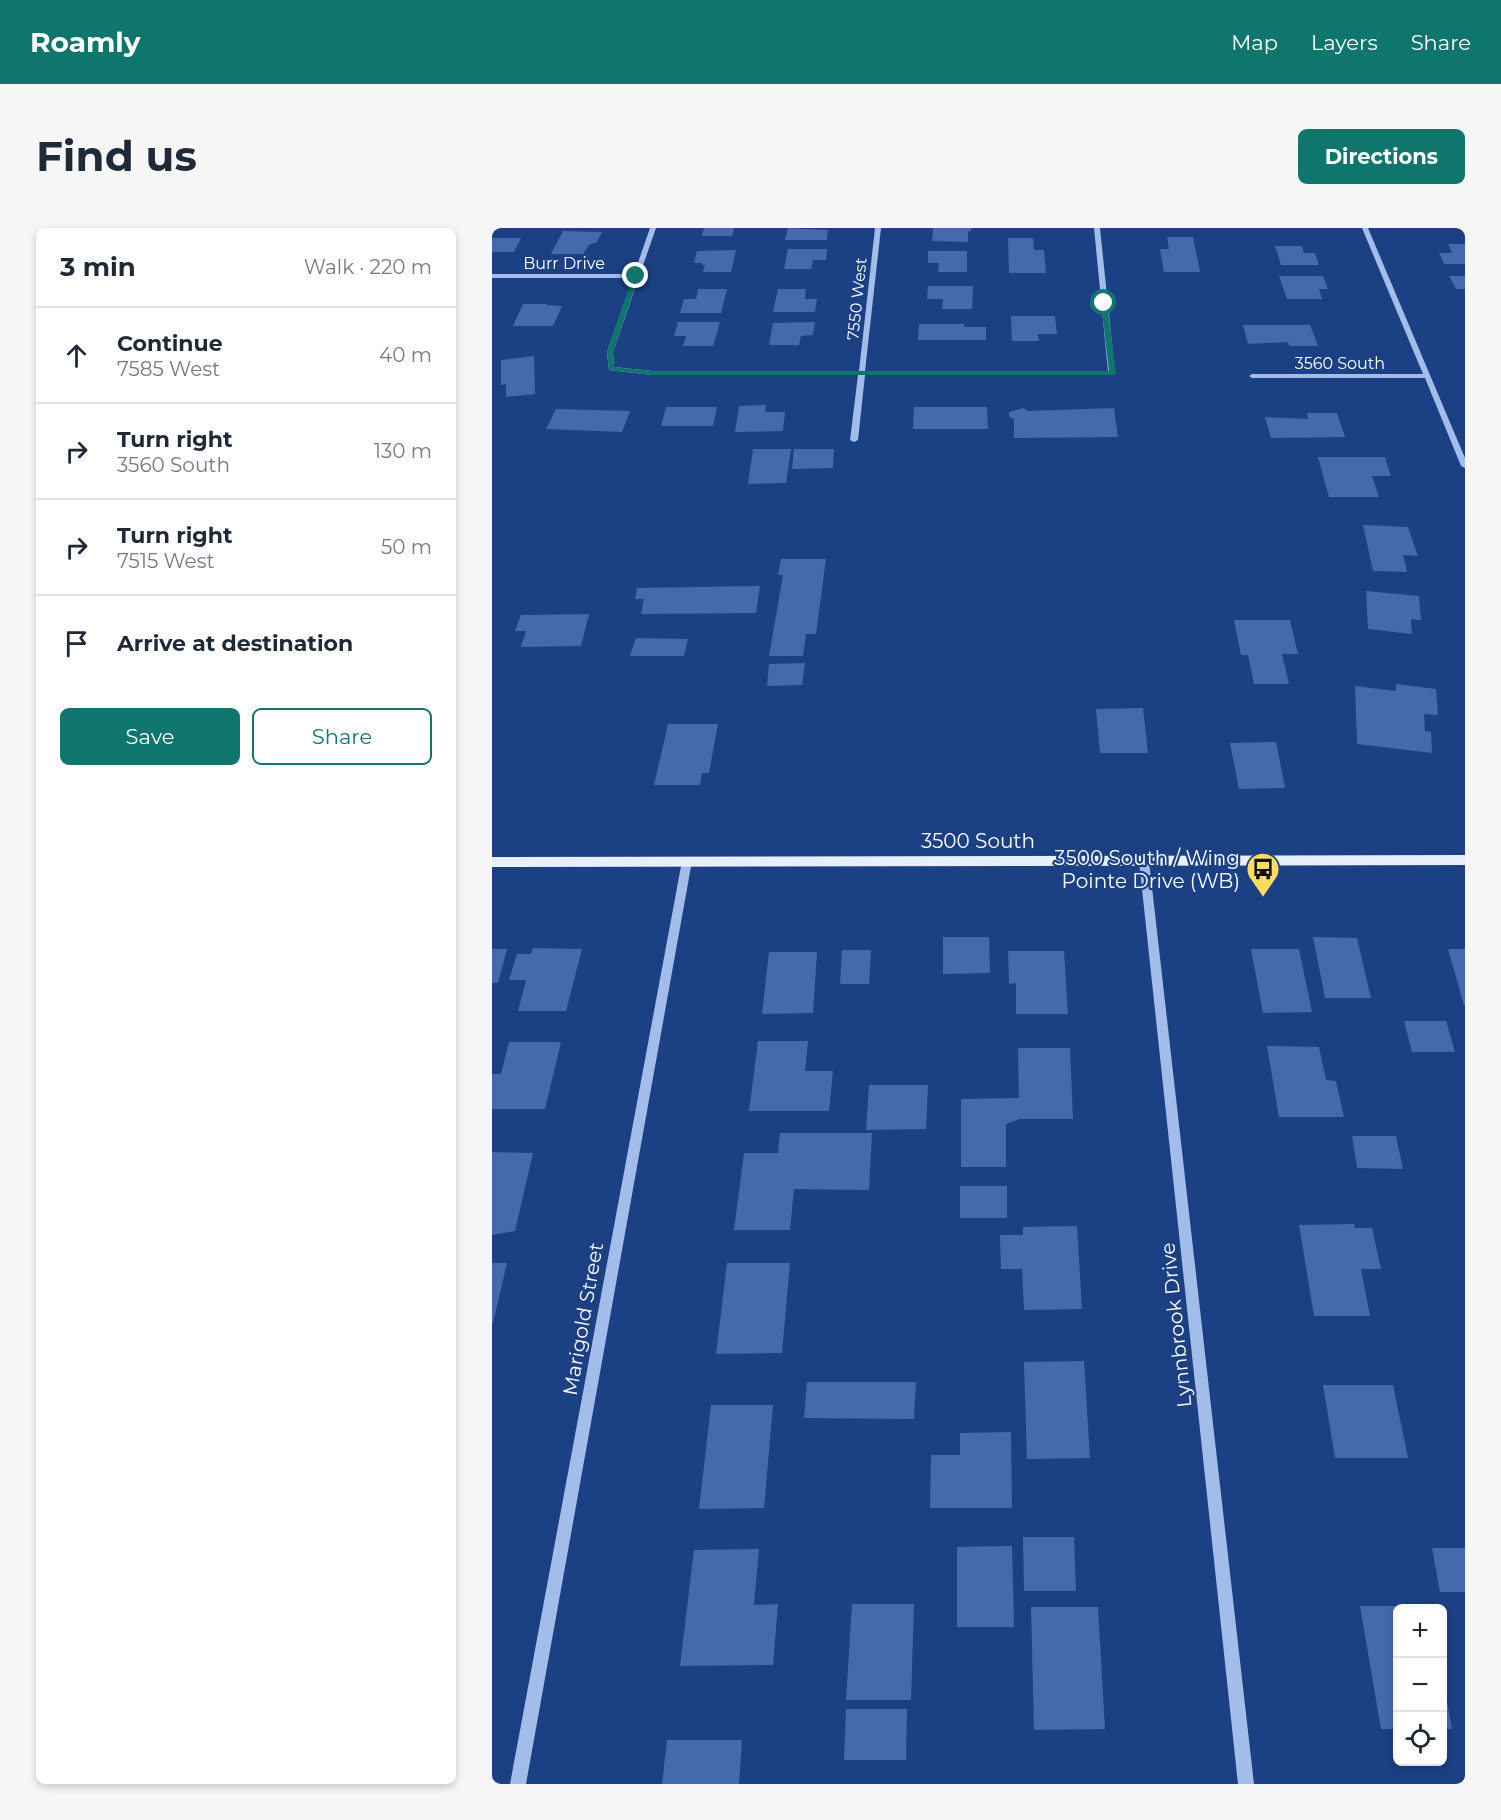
<!DOCTYPE html>
<meta charset="utf-8">
<style>
:root{--surface:#fff;--page:#f6f6f7;--text:#1f2937;--muted:#747a83;--line:#e0e1e3;--accent:#0f766e}
body{margin:0;font-family:Montserrat,sans-serif;background:var(--page);color:var(--text)}
.controls{position:absolute;right:18px;bottom:18px;display:grid;overflow:hidden;border-radius:9px;box-shadow:0 3px 9px #0003}
.controls button{width:54px;height:54px;display:grid;place-items:center;padding:0;border:0;border-bottom:2px solid var(--line);background:var(--surface);color:var(--text);font:30px sans-serif}
.stop{position:absolute;width:18px;height:18px;margin:-14px;border:4px solid #0f766e;border-radius:50%;background:#fff}
.stop.end{background:#0f766e;border-color:#fff;box-shadow:0 2px 6px #0008}
.list{margin:0;padding:0;list-style:none}
h2{display:flex;justify-content:space-between;align-items:center;height:78px;margin:0;padding:0 24px;font-size:26px}
h2 small{font-size:20px;font-weight:400;color:var(--muted)}
.list li{display:grid;grid-template-columns:39px 1fr auto;gap:18px;align-items:center;box-sizing:border-box;height:96px;padding:0 24px;border-top:2px solid var(--line)}
.list b{display:block;font-size:22px;white-space:nowrap}
.list p{margin:0;font-size:20px;white-space:nowrap;color:var(--muted)}
.list em{font-size:20px;font-style:normal;color:var(--muted)}
.actions{display:flex;gap:12px;padding:18px 24px}
.actions a{flex:1;padding:14px 0;border:2px solid var(--accent);border-radius:9px;text-align:center;font-size:21px;color:var(--accent)}
.actions .main{background:var(--accent);color:#fff}
.icon{flex:none;width:33px;height:33px;fill:none;stroke:currentColor;stroke-width:2;stroke-linecap:round;stroke-linejoin:round}
.map{position:relative;flex:none;width:973px;height:1556px;overflow:hidden;border-radius:9px}
header{display:flex;align-items:center;gap:36px;box-sizing:border-box;height:84px;padding:0 30px;background:var(--accent);color:#fff}
header strong{font-size:28px}
nav{display:flex;gap:33px;margin-inline-start:auto;font-size:21px}
.intro{display:flex;align-items:center;justify-content:space-between;box-sizing:border-box;height:144px;padding:0 36px}
h1{margin:0;font-size:42px}
.button{padding:15px 27px;border-radius:9px;background:var(--accent);color:#fff;font-size:21px;font-weight:700}
main{display:flex;gap:36px;padding:0 36px}
aside{flex:1;background:var(--surface);border-radius:9px;box-shadow:0 3px 9px #0003}
.map>svg:first-child{display:block}
</style>
<header>
<strong>Roamly</strong>
<nav><a>Map</a><a>Layers</a><a>Share</a></nav>
</header>
<div class="intro"><h1>Find us</h1><a class="button">Directions</a></div>
<main>
<aside>
<h2>3 min<small>Walk · 220 m</small></h2>
<ul class="list">
<li><svg class="icon" aria-label="ahead" viewBox="0 0 24 24"><path d="M12 20V5M6 11l6-6 6 6"/></svg><div><b>Continue</b><p>7585 West</p></div><em>40 m</em></li>
<li><svg class="icon" aria-label="right" viewBox="0 0 24 24"><path d="M7 20v-9h11M14 6l5 5-5 5"/></svg><div><b>Turn right</b><p>3560 South</p></div><em>130 m</em></li>
<li><svg class="icon" aria-label="right" viewBox="0 0 24 24"><path d="M7 20v-9h11M14 6l5 5-5 5"/></svg><div><b>Turn right</b><p>7515 West</p></div><em>50 m</em></li>
<li><svg class="icon" aria-label="arrive" viewBox="0 0 24 24"><path d="M6 21V4h12l-3 4 3 4H6"/></svg><div><b>Arrive at destination</b></div></li>
</ul>
<div class="actions"><a class="main">Save</a><a>Share</a></div>
</aside>
<div class="map">
<svg width="973" height="1556" viewBox="0 0 973 1556">
<rect width="100%" height="100%" fill="#1c4084"/>
<!-- building -->
<g fill="#4469ad">
<path d="M212 0H242L240 8H210Z"/>
<path d="M296 0 336 2 335 12H293Z"/>
<path d="M441 0H479V4L476 3V14L440 13Z"/>
<path d="M71 3 110 4 105 14 97 17 91 26H59Z"/>
<path d="M675 9H701L708 44H672L668 21H677Z"/>
<path d="M0 10H29L22 24H0Z"/>
<path d="M516 10H541L542 22H552L554 45H517Z"/>
<path d="M956 16H973V36H952L947 25H960Z"/>
<path d="M783 18H810L812 25H823L827 37H789Z"/>
<path d="M296 21H335L334 32H321L319 41H292Z"/>
<path d="M244 22 239 44H211L213 37H210L211 35H202L205 23Z"/>
<path d="M436 23H475V44H446L447 35H436Z"/>
<path d="M787 48H831L836 61H827L830 71H795Z"/>
<path d="M957 48H973V61H964Z"/>
<path d="M436 58H481L480 81H450L451 71H435Z"/>
<path d="M206 61H235L229 85H188L192 71H204Z"/>
<path d="M286 61H314L313 71H325L323 84H281Z"/>
<path d="M31 76H55L54 77 70 78 61 98H21Z"/>
<path d="M519 88H563L565 106H546L547 113H520Z"/>
<path d="M186 94H228L221 118H191L194 108H182Z"/>
<path d="M323 94 321 107 309 108 307 117H277L281 95Z"/>
<path d="M427 96H472V99H494V112H426Z"/>
<path d="M751 97H818L826 118H797L796 114 756 116Z"/>
<path d="M42 128 43 166 14 169V156L9 157V132Z"/>
<path d="M274 177 273 184H293L291 203 243 204 247 178Z"/>
<path d="M174 179H225L221 198H169Z"/>
<path d="M422 179H495L496 201H421Z"/>
<path d="M531 180 536 183 622 180 626 209 522 210V191L517 189V184Z"/>
<path d="M64 181 138 183 130 204 54 201Z"/>
<path d="M815 185H845L853 209 779 210 773 189 816 191Z"/>
<path d="M261 221H299L294 255 256 256Z"/>
<path d="M302 221H342L341 240 300 241Z"/>
<path d="M826 229H893L899 248H880L887 269H837Z"/>
<path d="M871 297 916 299 926 328 911 327 915 344 881 343Z"/>
<path d="M289 331H334L324 406H314L311 428H277L291 347H286Z"/>
<path d="M268 358 264 385 149 386 152 371H143L145 360Z"/>
<path d="M874 363 927 368 929 392 919 391 920 406 876 401Z"/>
<path d="M97 386 89 418 29 419 34 403H23L29 387Z"/>
<path d="M742 392H798L806 426H790L797 456H762L756 427H749Z"/>
<path d="M144 410 196 411 192 428H138Z"/>
<path d="M313 435 310 457 275 458 277 436Z"/>
<path d="M904 456 944 461 946 487 932 486 933 503 939 504 940 525 865 516 863 458 904 463Z"/>
<path d="M651 480 656 525H608L604 481Z"/>
<path d="M176 496H226L217 545H210L208 557H162Z"/>
<path d="M784 514 793 560 747 561 738 515Z"/>
<path d="M451 709H497L498 745 451 746Z"/>
<path d="M821 709 865 710 879 770H833Z"/>
<path d="M41 720 90 721 74 783H26L34 752H17L25 726H39Z"/>
<path d="M0 721H15L6 755H0Z"/>
<path d="M759 721H807L820 784 771 785Z"/>
<path d="M956 721H973V777H972Z"/>
<path d="M350 722H379L377 756H348Z"/>
<path d="M516 723H572L576 786H524V755L517 756Z"/>
<path d="M277 724H325L321 785 270 786Z"/>
<path d="M912 793H954L963 824H920Z"/>
<path d="M266 813H316L313 843H341L337 883H257Z"/>
<path d="M17 814H69L53 881H0V846H9Z"/>
<path d="M775 818 827 819 834 852 844 853 852 889H787Z"/>
<path d="M526 820H578L581 891H527L514 896V939H469V871L527 870Z"/>
<path d="M377 857H436L434 901 374 902Z"/>
<path d="M288 905H380L377 962 302 961 298 1002H242L252 925H286Z"/>
<path d="M860 908H904L911 941 865 940Z"/>
<path d="M0 924 41 925 23 1003 0 1007Z"/>
<rect x="468" y="958" width="47" height="32"/>
<path d="M862 996 863 1000H880L889 1041H869L878 1088H822L807 997Z"/>
<path d="M585 998 590 1081 532 1082 530 1041H509L508 1007H531V999Z"/>
<path d="M0 1035H15L1 1095H0Z"/>
<path d="M235 1035H298L290 1125 224 1126Z"/>
<path d="M592 1133 598 1230 535 1231 532 1134Z"/>
<path d="M315 1154H424L422 1191 312 1190Z"/>
<path d="M831 1157H901L916 1230H843Z"/>
<path d="M219 1177H281L272 1280 207 1281Z"/>
<path d="M519 1204 520 1280H438L439 1227H468V1205Z"/>
<path d="M531 1309H582L584 1363H532Z"/>
<path d="M520 1318 522 1399H465V1319Z"/>
<path d="M940 1320H973V1364H948Z"/>
<path d="M267 1321 262 1377 286 1376 281 1437 188 1438 202 1322Z"/>
<path d="M360 1376H422L419 1472H354Z"/>
<path d="M868 1378H937V1380H906V1501H889Z"/>
<path d="M539 1379H606L613 1501 542 1502Z"/>
<path d="M950 1457H952L960 1501H950Z"/>
<path d="M354 1481H415L414 1532H352Z"/>
<path d="M175 1512H250L247 1556H170Z"/>
</g>
<g fill="none" stroke-linecap="round" stroke-linejoin="round">
<!-- minor -->
<g fill="#a3bdea" fill-rule="evenodd">
<path d="M158 0H164L121 124 122 139 160 143H367L383 0H389L373 143H616L602 0H608L623 145 620 147H373L366 212 362 214 358 212 366 147H160L117 142 115 124 141 50H0V46H142Z"/>
<path d="M870 0H876L973 230V240L969 238 933 150H760L757 148 760 146H931Z"/>
<path d="M195 629 200 633 34 1556H18L190 633Z"/>
<path d="M652 629 657 633 762 1556H746L647 633Z"/>
</g>
<!-- major -->
<path fill="#e7eefe" fill-rule="evenodd" d="M973 627V637L0 639V629Z"/>
</g>
<!-- route -->
<path fill="#0f766e" d="M144 47 147 48 121 124 122 139 160 143H617L609 75 612 73 615 75 624 145 621 147H160L117 142 115 124 141 48Z"/>
<!-- icons -->
<defs>
<g id="bus-pin" transform="scale(1.725)"><path d="M0 17L-7.5 6A9.5 9.5 0 1 1 7.5 6Z" fill="#fbdc61" stroke="#1c4084"/><path d="M-5-6H5V4H4V6H2V4H-2V6H-4V4H-5ZM-3.5-4V0h7V-4ZM-3.5 1.2v1.5H-2V1.2ZM2 1.2v1.5H3.5V1.2Z" fill="#111"/></g>
</defs>
<g fill-rule="evenodd">
<use href="#bus-pin" x="771" y="641"/>
</g>
<g text-anchor="middle" dominant-baseline="central" stroke-width="4.5" stroke-linejoin="round" paint-order="stroke">
<!-- far-street labels -->
<g font-size="16" fill="#fff" stroke="#1c4084">
<text x="72" y="35">Burr Drive</text>
<text transform="translate(365 71) rotate(-84)">7550 West</text>
<text x="848" y="135">3560 South</text>
</g>
<!-- street labels -->
<g font-size="20" fill="#fff" stroke="#1c4084">
<text x="486" y="613">3500 South</text>
<text transform="translate(91 1091) rotate(-80)">Marigold Street</text>
<text transform="translate(684 1097) rotate(-96)">Lynnbrook Drive</text>
</g>
<!-- poi labels -->
<g font-size="20" fill="#fff" stroke="#1c4084" text-anchor="end">
<text x="748" y="630">3500 South / Wing<tspan x="748" dy="23">Pointe Drive (WB)</tspan></text>
</g>
</g>
</svg>
<div class="controls">
<button>+</button>
<button>−</button>
<button><svg class="icon" aria-label="locate" viewBox="0 0 24 24"><circle cx="12" cy="12" r="6"/><path d="M12 2v4M12 18v4M2 12h4M18 12h4"/></svg></button>
</div>
<div class="stop" style="left:612px;top:75px"></div>
<div class="stop end" style="left:144px;top:48px"></div>
</div>
</main>
